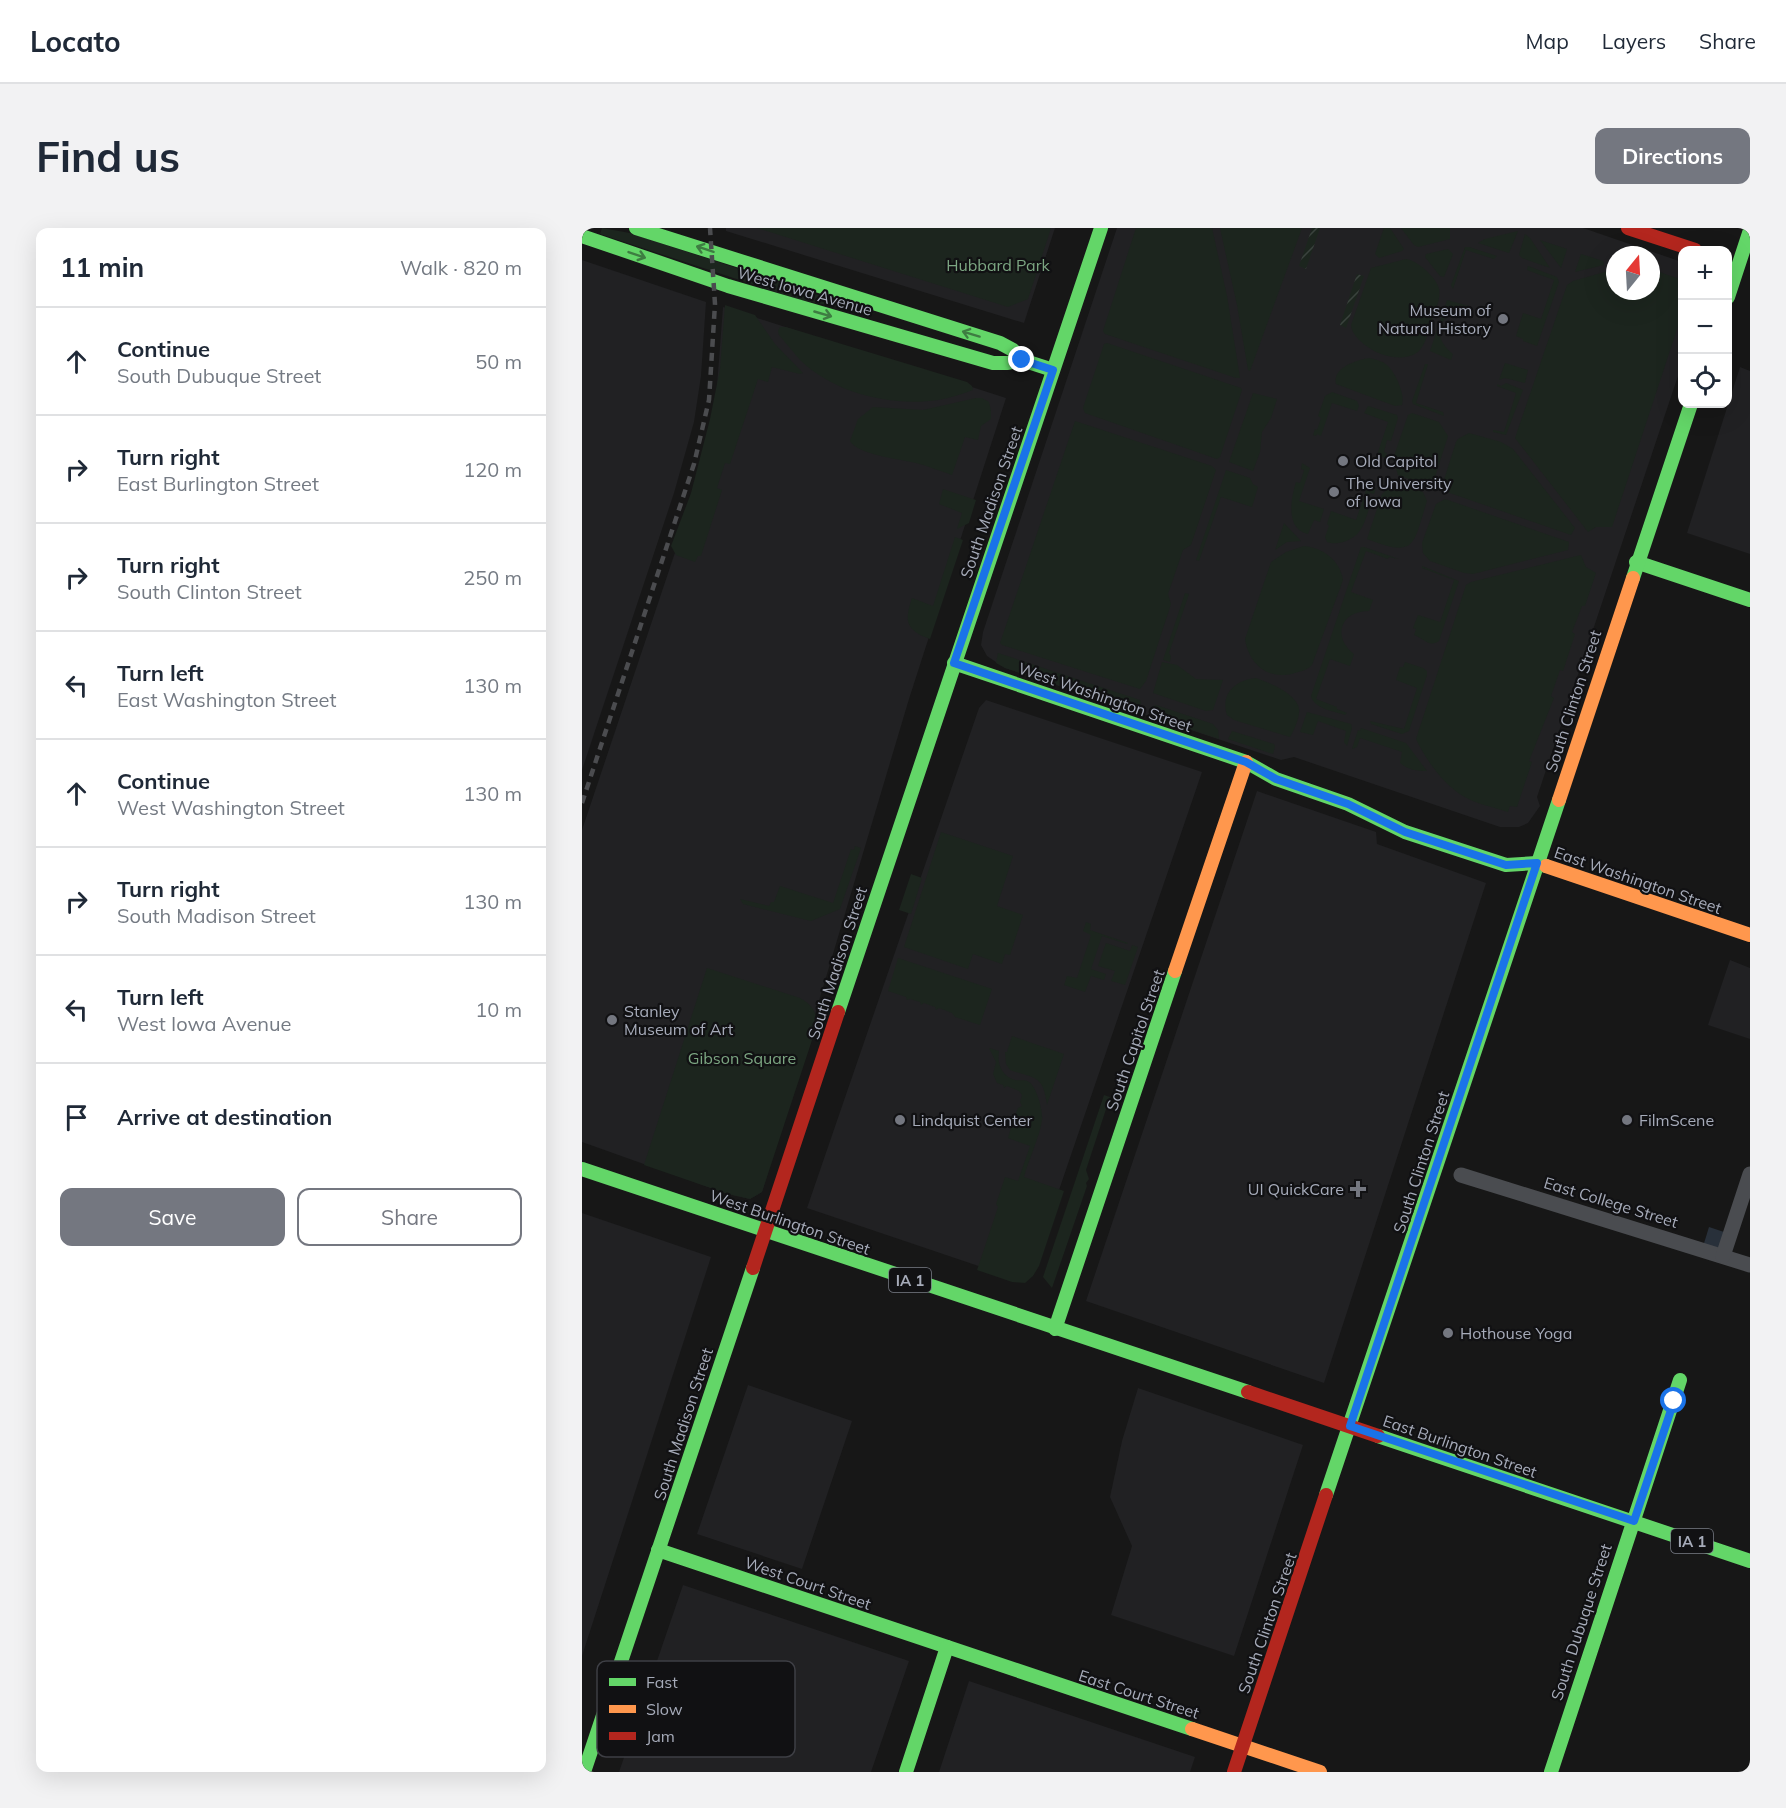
<!DOCTYPE html>
<meta charset="utf-8">
<style>
:root{--surface:#fff;--page:#f2f2f3;--text:#1f2937;--muted:#747a83;--line:#e0e1e3;--accent:#747780}
body{margin:0;font-family:Mulish,sans-serif;background:var(--page);color:var(--text)}
.controls{position:absolute;right:18px;top:18px;display:grid;overflow:hidden;border-radius:12px;box-shadow:0 6px 24px #0002}
.controls button{width:54px;height:54px;display:grid;place-items:center;padding:0;border:0;border-bottom:2px solid var(--line);background:var(--surface);color:var(--text);font:30px sans-serif}
.compass{position:absolute;left:1024px;top:18px;width:54px;height:54px;border-radius:50%;background:var(--surface);box-shadow:0 6px 24px #0002;rotate:18deg}
.stop{position:absolute;width:18px;height:18px;margin:-14px;border:4px solid #1a73e8;border-radius:50%;background:#fff}
.stop.end{background:#1a73e8;border-color:#fff;box-shadow:0 2px 6px #0008}
.list{margin:0;padding:0;list-style:none}
h2{display:flex;justify-content:space-between;align-items:center;height:78px;margin:0;padding:0 24px;font-size:26px}
h2 small{font-size:20px;font-weight:400;color:var(--muted)}
.list li{display:grid;grid-template-columns:39px 1fr auto;gap:18px;align-items:center;box-sizing:border-box;height:108px;padding:0 24px;border-top:2px solid var(--line)}
.list b{display:block;font-size:22px;white-space:nowrap}
.list p{margin:0;font-size:20px;white-space:nowrap;color:var(--muted)}
.list em{font-size:20px;font-style:normal;color:var(--muted)}
.actions{display:flex;gap:12px;padding:18px 24px}
.actions a{flex:1;padding:14px 0;border:2px solid var(--accent);border-radius:12px;text-align:center;font-size:21px;color:var(--accent)}
.actions .main{background:var(--accent);color:#fff}
.icon{flex:none;width:33px;height:33px;fill:none;stroke:currentColor;stroke-width:2;stroke-linecap:round;stroke-linejoin:round}
.map{position:relative;flex:none;width:1168px;height:1544px;overflow:hidden;border-radius:12px}
header{display:flex;align-items:center;gap:36px;box-sizing:border-box;height:84px;padding:0 30px;background:var(--surface);border-bottom:2px solid var(--line)}
header strong{font-size:28px}
nav{display:flex;gap:33px;margin-inline-start:auto;font-size:21px}
.intro{display:flex;align-items:center;justify-content:space-between;box-sizing:border-box;height:144px;padding:0 36px}
h1{margin:0;font-size:42px}
.button{padding:15px 27px;border-radius:12px;background:var(--accent);color:#fff;font-size:21px;font-weight:700}
main{display:flex;gap:36px;padding:0 36px}
aside{flex:1;background:var(--surface);border-radius:12px;box-shadow:0 6px 24px #0002}
.map>svg:first-child{display:block}
</style>
<header>
<strong>Locato</strong>
<nav><a>Map</a><a>Layers</a><a>Share</a></nav>
</header>
<div class="intro"><h1>Find us</h1><a class="button">Directions</a></div>
<main>
<aside>
<h2>11 min<small>Walk · 820 m</small></h2>
<ul class="list">
<li><svg class="icon" aria-label="ahead" viewBox="0 0 24 24"><path d="M12 20V5M6 11l6-6 6 6"/></svg><div><b>Continue</b><p>South Dubuque Street</p></div><em>50 m</em></li>
<li><svg class="icon" aria-label="right" viewBox="0 0 24 24"><path d="M7 20v-9h11M14 6l5 5-5 5"/></svg><div><b>Turn right</b><p>East Burlington Street</p></div><em>120 m</em></li>
<li><svg class="icon" aria-label="right" viewBox="0 0 24 24"><path d="M7 20v-9h11M14 6l5 5-5 5"/></svg><div><b>Turn right</b><p>South Clinton Street</p></div><em>250 m</em></li>
<li><svg class="icon" aria-label="left" viewBox="0 0 24 24"><path d="M17 20v-9H6M10 6l-5 5 5 5"/></svg><div><b>Turn left</b><p>East Washington Street</p></div><em>130 m</em></li>
<li><svg class="icon" aria-label="ahead" viewBox="0 0 24 24"><path d="M12 20V5M6 11l6-6 6 6"/></svg><div><b>Continue</b><p>West Washington Street</p></div><em>130 m</em></li>
<li><svg class="icon" aria-label="right" viewBox="0 0 24 24"><path d="M7 20v-9h11M14 6l5 5-5 5"/></svg><div><b>Turn right</b><p>South Madison Street</p></div><em>130 m</em></li>
<li><svg class="icon" aria-label="left" viewBox="0 0 24 24"><path d="M17 20v-9H6M10 6l-5 5 5 5"/></svg><div><b>Turn left</b><p>West Iowa Avenue</p></div><em>10 m</em></li>
<li><svg class="icon" aria-label="arrive" viewBox="0 0 24 24"><path d="M6 21V4h12l-3 4 3 4H6"/></svg><div><b>Arrive at destination</b></div></li>
</ul>
<div class="actions"><a class="main">Save</a><a>Share</a></div>
</aside>
<div class="map">
<svg width="1168" height="1544" viewBox="0 0 1168 1544">
<defs>
<pattern id="garden-furrows" width="10" height="10" patternUnits="userSpaceOnUse" patternTransform="scale(1.5)"><rect width="10" height="10" fill="#1c251e"/><path d="M-1 1l2-2M0 10L10 0M9 11l2-2" fill="none" stroke="#3a423d"/></pattern>
</defs>
<rect width="100%" height="100%" fill="#171717"/>
<!-- built -->
<g fill="#212123" fill-rule="evenodd">
<path d="M144 0H473L442 95 144 3Z"/>
<path d="M535 0H1001L1100 34V136L955 569 958 578 946 595 937 599H918L712 529 699 532 423 440 405 428 399 417 401 404ZM1033 27H1069V63H1033Z"/>
<path d="M0 32 124 74 119 148 112 194 92 265 0 542Z"/>
<path d="M141 79 424 170 327 471 180 964 168 971 146 966 0 914V602L121 241 133 184Z"/>
<path d="M1158 139 1168 143V326L1105 305Z"/>
<path d="M404 472 620 544 450 1041 429 1049 225 980 397 480Z"/>
<path d="M675 563 794 604 795 616 904 655 742 1155 504 1073Z"/>
<path d="M1148 732 1168 740V811L1126 797Z"/>
<path d="M0 985 129 1029 0 1428Z"/>
<path d="M166 1157 270 1193 220 1341 115 1306Z"/>
<path d="M556 1160 721 1217 652 1428 529 1387 550 1318 528 1269 540 1213Z"/>
<path d="M101 1357 327 1433 289 1544H37Z"/>
<path d="M387 1453 613 1529 608 1544H357Z"/>
</g>
<!-- green -->
<g fill="#1c251e">
<path d="M20 0 48 5 294 86 218 72 18 6Z"/>
<path d="M175 0H469L446 71 426 79Z"/>
<path d="M554 0H630L645 68 658 150H654L523 106 521 103Z"/>
<path d="M638 0H720L668 143 666 142 655 77Z"/>
<path d="M802 0H808L822 21 820 23 797 30 793 26Z"/>
<path d="M819 0H868V11L836 19 832 17Z"/>
<path d="M936 3 927 25 896 15 903 11Z"/>
<path d="M943 6 948 10 968 40 940 30 937 27Z"/>
<path d="M958 12 985 21 979 40Z"/>
<path d="M883 19H887L915 28 912 31 884 22 871 61 869 57Z"/>
<path d="M866 21 871 26 862 49 858 48 843 29 844 26Z"/>
<path d="M999 26 1021 33 1022 37 993 44Z"/>
<path d="M824 31C835 32 855 50 857 61 859 70 854 80 851 88 848 97 846 110 840 119 831 135 802 130 789 121 781 116 770 108 769 97L789 40Z"/>
<path d="M946 38 975 49 977 54 955 118 941 113V111L934 108 941 85 959 91 972 52 945 42Z"/>
<path d="M1033 41V63H1069V41L1100 52V86L1030 299H1014L1006 304 933 210 985 57 991 53Z"/>
<path d="M865 72 887 78 885 84C856 84 848 108 871 126L869 132 848 123Z"/>
<path d="M143 77 173 87 193 116 221 145 218 146 190 139 186 154 176 151 148 236 143 235 135 260 140 262 119 328H116L113 334 94 327 89 318 109 265 128 191 138 141Z"/>
<path d="M198 99H204L385 154 390 158 391 162C380 166 368 170 356 172 309 179 252 165 218 132 211 124 204 115 197 107L196 103Z"/>
<path d="M525 115 659 160 660 162 638 229 635 231 503 185 501 180 522 116Z"/>
<path d="M787 130C793 131 800 133 805 137 814 145 823 167 820 177L813 178 754 156C750 140 774 132 787 130Z"/>
<path d="M923 135 946 142 943 155 923 150 917 152Z"/>
<path d="M843 136H846L834 175 861 184 862 188 831 176 830 173Z"/>
<path d="M924 155 941 162 924 207 911 204V202L922 204 934 165 915 158V156L919 158Z"/>
<path d="M750 164 775 173 777 178 775 183 750 175 739 208 735 206 734 208 731 207 733 201 735 202 739 190 736 188 743 168Z"/>
<path d="M671 165 695 171 689 190 680 204 678 224 671 243 647 234Z"/>
<path d="M394 170H400L407 174 409 183V191L399 198 396 212 383 209 370 247C358 243 346 238 334 235 318 231 276 227 268 213L276 191 291 179 341 182Z"/>
<path d="M786 178 815 187 816 190 809 213 805 212 802 224 805 225 803 230 795 227 806 194 782 185Z"/>
<path d="M830 185 857 194 866 208 852 252 843 257 816 247 811 231 826 187Z"/>
<path d="M493 193 630 238 634 242 609 317 601 322 586 366 589 376 564 453 558 461 420 417 418 415Z"/>
<path d="M887 205 919 214 931 221 993 300 989 307 865 264 861 255 874 214 876 211Z"/>
<path d="M720 235 728 240 717 273 742 281 738 294 732 292 726 306C703 301 709 270 714 254L718 255 722 242 719 241Z"/>
<path d="M644 242 668 250 671 256 676 259 670 279 639 269 617 333 614 332Z"/>
<path d="M813 254 841 264 845 273C831 316 835 331 785 311L800 266Z"/>
<path d="M787 258 794 260 792 266 788 265 784 276 788 278C785 286 783 295 779 301 773 312 756 318 745 314L743 309 747 298 745 296 749 283 774 292 785 259Z"/>
<path d="M361 261 394 272 387 295 375 301 380 285 357 276Z"/>
<path d="M863 271 987 314 986 322 891 346 882 345 848 333 841 325 840 315 854 276Z"/>
<path d="M702 295 719 313 705 314 693 322Z"/>
<path d="M373 309 381 312 348 411C324 402 322 394 330 370L351 378Z"/>
<path d="M722 318C741 320 758 332 761 352L730 437C725 442 720 443 713 445 687 453 667 437 663 411L689 334 704 324Z"/>
<path d="M779 319H782L817 331 807 329 806 331 784 323 769 364 791 372 787 383C758 383 750 409 772 426L768 438 748 431 734 471 755 479V481L765 485 763 487C752 483 732 481 729 468Z"/>
<path d="M999 327 1004 339 1014 345 1003 378H1000L990 404 993 406 981 443 978 442 969 468 972 470 947 533 950 534 935 579 928 578 926 584C911 579 894 576 881 568 861 556 844 532 834 511L884 357 889 354Z"/>
<path d="M840 338 877 353 857 413C847 420 841 410 832 407L834 401 831 400 836 387 858 394 872 352 840 340Z"/>
<path d="M603 365 607 366 587 425 589 428 588 434 581 432Z"/>
<path d="M416 425 558 472 559 475 555 481 551 482 423 440 414 435Z"/>
<path d="M580 434 595 437 614 451 641 452 631 482 624 483 571 465Z"/>
<path d="M823 434 841 440 845 443V447L827 503 820 506 789 496 788 493 822 501 835 460 814 452 818 439H821Z"/>
<path d="M674 450C686 454 715 466 717 481 718 489 712 502 708 509L652 492 645 487C638 465 654 452 674 450Z"/>
<path d="M574 477 631 496 636 502 637 511 574 490 569 485 571 478Z"/>
<path d="M725 484 769 496 770 500 765 518 762 514 764 503 736 493 731 507 718 504Z"/>
<path d="M779 500 824 515 845 543C835 543 826 542 818 535L820 524 778 510 775 519 770 521 776 502 778 503Z"/>
<path d="M650 503 692 516 693 518 691 526 646 511Z"/>
<path d="M359 604 431 628 415 678 441 687 428 727 423 726 420 736 391 726 386 741 322 719Z"/>
<path d="M273 618 279 620 258 681 229 693 161 676 158 671 187 678 189 674H192L198 658 251 675 269 621 272 622Z"/>
<path d="M329 646 340 650 329 686 317 682Z"/>
<path d="M504 694 509 696 508 702 546 715 545 716 520 708 509 741 524 746 522 752 509 748 503 764 482 757 485 748 495 750 509 707 501 703Z"/>
<path d="M524 715 548 723 550 717 556 719 543 757 529 753 533 743 516 738Z"/>
<path d="M316 730 410 761 398 797 373 789 370 785 357 780 354 782 353 779 342 775 339 777 338 774 328 771 325 772 324 769 306 763Z"/>
<path d="M125 740 218 770C233 779 236 786 233 803L180 964 168 971 146 966 62 937Z"/>
<path d="M430 808 482 826 465 877C461 846 453 851 428 842L424 836 423 824H425Z"/>
<path d="M407 820 417 823C415 835 419 848 433 852 438 853 443 851 447 854 455 859 461 883 460 892 458 908 446 933 442 949L482 963 457 1038 451 1048 443 1055 430 1054 395 1042 416 979 414 976 423 949 436 953 448 918 426 910 430 896 434 894 432 890 436 880 440 878 438 874 440 867 437 863 425 858 422 860 421 857 415 855 411 846 414 834Z"/>
<path d="M522 867 528 869 504 942 507 951 504 955 505 958 470 1060 461 1049Z"/>
</g>
<!-- garden -->
<g fill="url(#garden-furrows)">
<path d="M730 0H738L724 41 717 38Z"/>
<path d="M775 46 782 48 764 100 758 97Z"/>
</g>
<!-- water -->
<path fill="#28303a" d="M1127 999 1154 1008 1146 1034 1119 1025Z"/>
<g fill="none" stroke-linecap="round" stroke-linejoin="round">
<!-- street -->
<g stroke="#4a4c50" stroke-width="15">
<path d="M879 947 1168 1037"/>
<path d="M1141 1028 1168 946"/>
</g>
<!-- fast -->
<g stroke="#63d668" stroke-width="14">
<path d="M54 0 418 115 431 122 440 132 471 142"/>
<path d="M0 8 146 58 411 135H426L440 132"/>
<path d="M1146 69 1168 2"/>
<path d="M1054 334 1168 372"/>
<path d="M1051 350 1109 176"/>
<path d="M372 435 664 534 694 551 766 576 823 604 924 637 955 635 964 638"/>
<path d="M256 784 519 0"/>
<path d="M0 941 666 1164"/>
<path d="M473 1101 593 743"/>
<path d="M796 1208 1168 1333"/>
<path d="M744 1267 977 572"/>
<path d="M76 1322 610 1501"/>
<path d="M2 1544 171 1040"/>
<path d="M324 1544 365 1419"/>
<path d="M969 1544 1098 1152"/>
</g>
<!-- slow -->
<g stroke="#ff974d" stroke-width="14">
<path d="M977 572 1051 350"/>
<path d="M964 638 1168 707"/>
<path d="M593 743 664 534"/>
<path d="M610 1501 738 1544"/>
</g>
<!-- jam -->
<g stroke="#b3261e" stroke-width="14">
<path d="M1046 0 1113 22"/>
<path d="M171 1040 256 784"/>
<path d="M666 1164 796 1208"/>
<path d="M652 1544 744 1267"/>
</g>
<!-- rail -->
<path stroke="#4b4c4f" stroke-width="4.5" stroke-dasharray="8 6" stroke-linecap="butt" d="M0 575 112 236 127 172 133 76 128 0"/>
</g>
<!-- one-way arrows -->
<defs><path id="oneway-shaft" d="M-6 0H5M1.5-3L5.5 0L1.5 3" fill="none" stroke-width="1.6" stroke-linecap="round" stroke-linejoin="round" transform="scale(1.5)"/></defs>
<g stroke="#3e7d42">
<use href="#oneway-shaft" transform="translate(123 21) rotate(-162)"/>
<use href="#oneway-shaft" transform="translate(55 27) rotate(19)"/>
<use href="#oneway-shaft" transform="translate(241 86) rotate(16)"/>
<use href="#oneway-shaft" transform="translate(389 106) rotate(-163)"/>
</g>
<g fill="none" stroke-linecap="round" stroke-linejoin="round">
<!-- route -->
<path stroke="#1a73e8" stroke-width="8" d="M440 132 471 142 372 435 664 534 694 551 766 576 823 604 924 637 955 635 768 1198 1052 1293 1092 1173"/>
</g>
<!-- markers -->
<g fill="#747780" stroke="#111113" stroke-width="2">
<circle cx="921" cy="91" r="6"/>
<circle cx="761" cy="233" r="6"/>
<circle cx="752" cy="264" r="6"/>
<circle cx="30" cy="792" r="6"/>
<circle cx="318" cy="892" r="6"/>
<circle cx="1045" cy="892" r="6"/>
<path d="M773 952h6v6h6v6h-6v6h-6v-6h-6v-6h6z"/>
<circle cx="866" cy="1105" r="6"/>
</g>
<g text-anchor="middle" dominant-baseline="central" stroke-width="4.5" stroke-linejoin="round" paint-order="stroke">
<!-- shield labels -->
<g fill="#111113" stroke="#797d87" stroke-width="1.5">
<rect x="307" y="1040" width="42" height="24" rx="4.5"/>
<rect x="1089" y="1301" width="42" height="24" rx="4.5"/>
</g>
<g font-size="15" font-weight="bold" fill="#a6abb9">
<text x="328" y="1052">IA 1</text>
<text x="1110" y="1313">IA 1</text>
</g>
<!-- park labels -->
<g font-size="16" fill="#7ca682" stroke="#111113">
<text x="416" y="37">Hubbard Park</text>
<text x="160" y="830">Gibson Square</text>
</g>
<!-- street labels -->
<g font-size="16" fill="#a6abb9" stroke="#111113">
<text transform="translate(223 63) rotate(16)">West Iowa Avenue</text>
<text transform="translate(409 274) rotate(-71)">South Madison Street</text>
<text transform="translate(523 469) rotate(19)">West Washington Street</text>
<text transform="translate(991 473) rotate(-72)">South Clinton Street</text>
<text transform="translate(1056 652) rotate(19)">East Washington Street</text>
<text transform="translate(255 735) rotate(-72)">South Madison Street</text>
<text transform="translate(553 812) rotate(-71)">South Capitol Street</text>
<text transform="translate(839 934) rotate(-72)">South Clinton Street</text>
<text transform="translate(1029 974) rotate(17)">East College Street</text>
<text transform="translate(208 994) rotate(19)">West Burlington Street</text>
<text transform="translate(101 1196) rotate(-72)">South Madison Street</text>
<text transform="translate(878 1218) rotate(19)">East Burlington Street</text>
<text transform="translate(226 1355) rotate(19)">West Court Street</text>
<text transform="translate(999 1394) rotate(-72)">South Dubuque Street</text>
<text transform="translate(685 1395) rotate(-71)">South Clinton Street</text>
<text transform="translate(557 1466) rotate(18)">East Court Street</text>
</g>
<!-- poi labels -->
<g font-size="16" fill="#a6abb9" stroke="#111113" text-anchor="start">
<text x="909" y="82" text-anchor="end">Museum of<tspan x="909" dy="18">Natural History</tspan></text>
<text x="773" y="233">Old Capitol</text>
<text x="764" y="255">The University<tspan x="764" dy="18">of Iowa</tspan></text>
<text x="42" y="783">Stanley<tspan x="42" dy="18">Museum of Art</tspan></text>
<text x="330" y="892">Lindquist Center</text>
<text x="1057" y="892">FilmScene</text>
<text x="762" y="961" text-anchor="end">UI QuickCare</text>
<text x="878" y="1105">Hothouse Yoga</text>
</g>
</g>
<!-- legend -->
<rect x="15" y="1433" width="198" height="96" rx="9" fill="#111113" stroke="#3e3f45" stroke-width="1.5"/>
<rect x="27" y="1450" width="27" height="8" fill="#63d668"/>
<rect x="27" y="1477" width="27" height="8" fill="#ff974d"/>
<rect x="27" y="1504" width="27" height="8" fill="#b3261e"/>
<g font-size="16" fill="#a6abb9">
<text x="64" y="1460">Fast</text>
<text x="64" y="1487">Slow</text>
<text x="64" y="1514">Jam</text>
</g>
</svg>
<div class="controls">
<button>+</button>
<button>−</button>
<button><svg class="icon" aria-label="locate" viewBox="0 0 24 24"><circle cx="12" cy="12" r="6"/><path d="M12 2v4M12 18v4M2 12h4M18 12h4"/></svg></button>
</div>
<svg class="compass" viewBox="-18 -18 36 36"><path d="M0-13l5 13h-10z" fill="#e53935"/><path d="M0 13l5-13h-10z" fill="#747a83"/></svg>
<div class="stop" style="left:1092px;top:1173px"></div>
<div class="stop end" style="left:440px;top:132px"></div>
</div>
</main>
